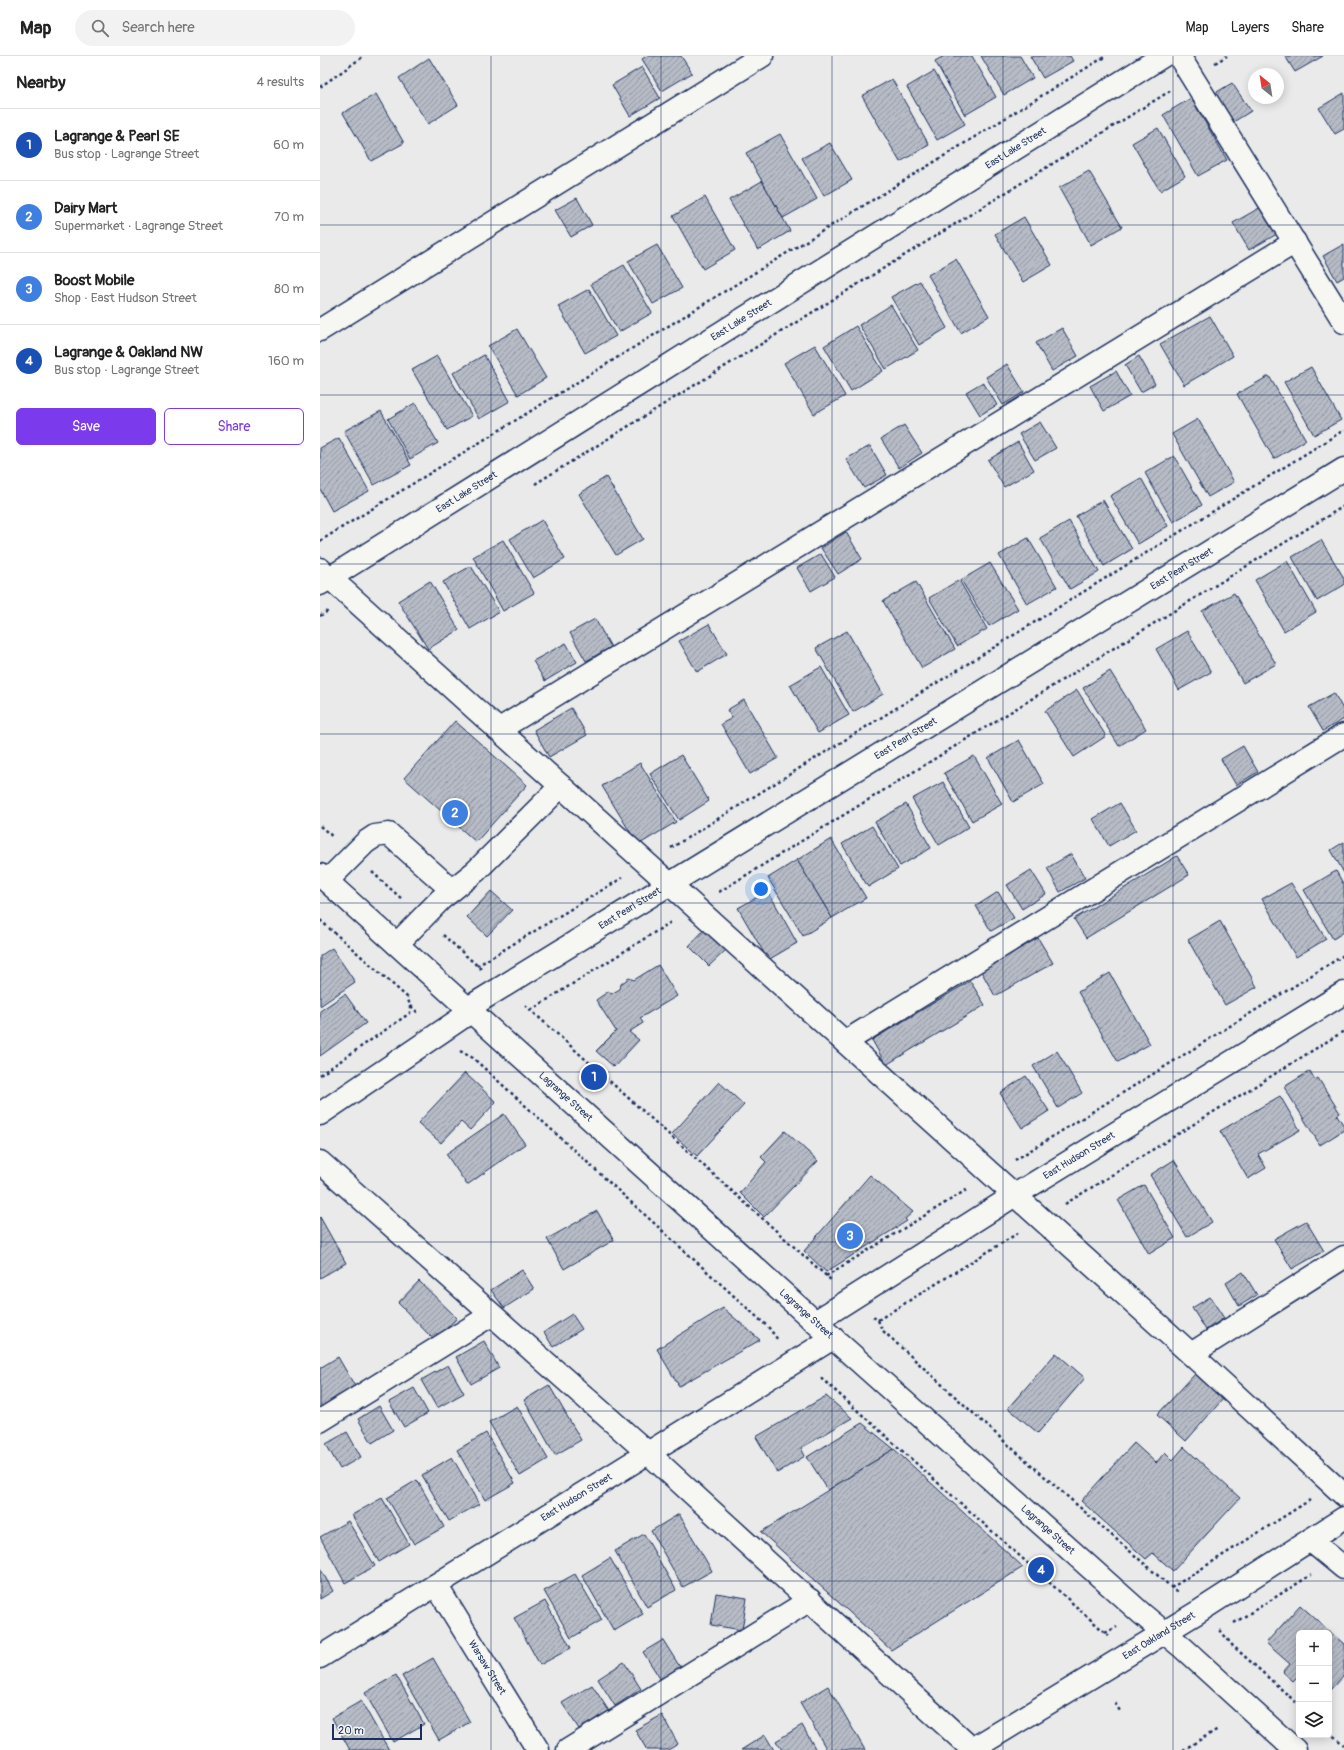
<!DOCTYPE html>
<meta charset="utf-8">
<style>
:root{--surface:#fff;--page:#f2f2f2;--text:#222;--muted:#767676;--line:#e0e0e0;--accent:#7c3aed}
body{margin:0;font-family:Pangolin,sans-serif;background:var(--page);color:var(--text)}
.controls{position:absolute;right:12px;bottom:12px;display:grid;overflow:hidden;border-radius:6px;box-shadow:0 2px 10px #0003}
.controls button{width:36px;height:36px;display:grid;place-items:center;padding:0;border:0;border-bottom:1px solid var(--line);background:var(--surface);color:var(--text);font:20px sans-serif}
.compass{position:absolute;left:928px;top:12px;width:36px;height:36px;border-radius:50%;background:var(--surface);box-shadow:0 2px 10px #0003;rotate:330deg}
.scale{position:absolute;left:12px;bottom:10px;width:90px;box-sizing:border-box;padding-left:4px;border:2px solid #1b2f5e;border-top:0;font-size:11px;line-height:14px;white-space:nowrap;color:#1b2f5e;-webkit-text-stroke:3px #f6f6f2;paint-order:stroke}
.you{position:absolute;left:441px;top:833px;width:14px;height:14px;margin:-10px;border:3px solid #fff;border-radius:50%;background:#1a73e8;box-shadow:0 0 0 6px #1a73e833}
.badge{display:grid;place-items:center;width:26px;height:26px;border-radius:50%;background:var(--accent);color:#fff;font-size:13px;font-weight:700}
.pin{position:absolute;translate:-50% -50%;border:2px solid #fff;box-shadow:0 1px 4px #0006}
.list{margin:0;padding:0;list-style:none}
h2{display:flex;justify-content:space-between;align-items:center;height:52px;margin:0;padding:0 16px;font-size:17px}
h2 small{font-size:13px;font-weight:400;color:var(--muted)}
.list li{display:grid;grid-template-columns:26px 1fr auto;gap:12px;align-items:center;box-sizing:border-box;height:72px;padding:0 16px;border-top:1px solid var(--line)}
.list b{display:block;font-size:15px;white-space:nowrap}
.list p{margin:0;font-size:13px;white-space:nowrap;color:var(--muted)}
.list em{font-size:13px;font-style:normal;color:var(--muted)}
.actions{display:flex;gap:8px;padding:12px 16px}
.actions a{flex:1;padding:9px 0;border:1px solid var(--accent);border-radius:6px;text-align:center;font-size:14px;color:var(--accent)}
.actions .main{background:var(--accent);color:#fff}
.icon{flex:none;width:22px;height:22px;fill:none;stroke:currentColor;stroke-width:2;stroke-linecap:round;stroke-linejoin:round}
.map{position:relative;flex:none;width:1024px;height:1694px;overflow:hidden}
header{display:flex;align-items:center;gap:24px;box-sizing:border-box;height:56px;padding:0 20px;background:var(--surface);border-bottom:1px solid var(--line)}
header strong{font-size:19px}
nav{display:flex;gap:22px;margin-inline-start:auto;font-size:14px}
.search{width:280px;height:36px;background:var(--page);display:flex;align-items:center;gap:10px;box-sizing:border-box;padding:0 14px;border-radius:22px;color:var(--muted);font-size:15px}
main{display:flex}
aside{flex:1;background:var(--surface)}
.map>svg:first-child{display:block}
</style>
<header>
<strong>Map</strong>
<div class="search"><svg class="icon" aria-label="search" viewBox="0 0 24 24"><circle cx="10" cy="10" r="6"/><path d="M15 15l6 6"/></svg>Search here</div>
<nav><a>Map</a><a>Layers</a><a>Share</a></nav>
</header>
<main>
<aside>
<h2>Nearby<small>4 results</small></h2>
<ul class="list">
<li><span class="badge" style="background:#1a4fb4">1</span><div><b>Lagrange &amp; Pearl SE</b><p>Bus stop · Lagrange Street</p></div><em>60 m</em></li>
<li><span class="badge" style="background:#3f7fe0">2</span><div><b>Dairy Mart</b><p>Supermarket · Lagrange Street</p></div><em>70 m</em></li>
<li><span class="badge" style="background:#3f7fe0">3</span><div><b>Boost Mobile</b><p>Shop · East Hudson Street</p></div><em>80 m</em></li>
<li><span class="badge" style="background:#1a4fb4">4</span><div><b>Lagrange &amp; Oakland NW</b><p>Bus stop · Lagrange Street</p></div><em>160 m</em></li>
</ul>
<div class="actions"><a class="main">Save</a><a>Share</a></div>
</aside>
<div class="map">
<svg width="1024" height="1694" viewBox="0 0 1024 1694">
<defs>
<pattern id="building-hatch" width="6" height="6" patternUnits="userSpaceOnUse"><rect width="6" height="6" fill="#b6bbc6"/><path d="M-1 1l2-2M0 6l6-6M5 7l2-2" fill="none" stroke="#9398a4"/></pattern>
</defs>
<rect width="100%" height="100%" fill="#e9eae9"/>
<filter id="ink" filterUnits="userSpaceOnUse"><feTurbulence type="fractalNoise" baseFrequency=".025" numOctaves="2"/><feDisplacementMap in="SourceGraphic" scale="8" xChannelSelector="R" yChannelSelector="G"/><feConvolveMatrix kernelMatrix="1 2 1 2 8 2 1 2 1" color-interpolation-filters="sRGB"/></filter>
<g filter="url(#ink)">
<!-- building -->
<g fill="url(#building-hatch)" stroke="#1b2f5e">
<path d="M327 0H361L372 17 342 35 322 3Z"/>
<path d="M624 0H652L676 41 645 59 615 5Z"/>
<path d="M661 0H700L713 22 684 39Z"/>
<path d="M710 0H750L753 5 723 22Z"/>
<path d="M965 0H1003L975 16Z"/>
<path d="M109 2 138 49 108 68 79 22Z"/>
<path d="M322 11 340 42 310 60 292 29Z"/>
<path d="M614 15 645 68 617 84 587 31Z"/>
<path d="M572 23 609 89 580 106 542 40Z"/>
<path d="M912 27 931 55 910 68 892 39Z"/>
<path d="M1024 37V73L1015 78 999 52Z"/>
<path d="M56 38 84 87 51 105 23 57Z"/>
<path d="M871 42 907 104 878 120 843 59Z"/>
<path d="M838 72 865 120 840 135 812 87Z"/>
<path d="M460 78 497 143 463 162 426 97Z"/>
<path d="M510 87 532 124 504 140 482 102Z"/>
<path d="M769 115 802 171 771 189 739 132Z"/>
<path d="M442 125 470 175 438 194 409 144Z"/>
<path d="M385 141 415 194 383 213 353 160Z"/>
<path d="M257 142 272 169 251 181 235 154Z"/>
<path d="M941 151 957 178 929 194 913 167Z"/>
<path d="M704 161 732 209 703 226 675 178Z"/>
<path d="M1024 188V221L1017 225 1003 200Z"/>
<path d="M337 189 362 232 333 248 308 205Z"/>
<path d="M636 203 669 260 641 277 608 219Z"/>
<path d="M304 209 332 257 299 276 271 228Z"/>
<path d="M600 225 627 272 599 289 571 241Z"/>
<path d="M269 233 296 280 265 297 238 250Z"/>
<path d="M571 249 598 294 566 313 539 269Z"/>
<path d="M890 260 913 300 864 329 840 288Z"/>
<path d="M536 270 563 315 531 335 504 290Z"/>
<path d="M742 272 758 300 732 315 716 287Z"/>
<path d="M197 273 226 322 198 339 168 290Z"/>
<path d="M495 289 525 340 494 358 464 307Z"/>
<path d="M164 299 190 345 159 363 133 317Z"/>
<path d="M117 300 152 360 127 374 92 314Z"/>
<path d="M819 300 835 328 821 336 805 309Z"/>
<path d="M687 308 704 336 683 349 666 321Z"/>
<path d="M991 311 1021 364 994 379 964 326Z"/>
<path d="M796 315 810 340 784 355 770 330Z"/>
<path d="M949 320 986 384 954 403 917 338Z"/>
<path d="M663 326 677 349 660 359 646 336Z"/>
<path d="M95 347 118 387 90 403 68 363Z"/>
<path d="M61 355 91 409 54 429 24 375Z"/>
<path d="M878 363 914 426 888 441 852 378Z"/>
<path d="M720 366 736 392 715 404 699 378Z"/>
<path d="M584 369 602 397 579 412 561 383Z"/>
<path d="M19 382 49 435 12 455 0 433V392Z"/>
<path d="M698 386 714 414 684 431 668 404Z"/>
<path d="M550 390 567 419 544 432 526 403Z"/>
<path d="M854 400 882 449 853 466 825 417Z"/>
<path d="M286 421 323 483 296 499 259 438Z"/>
<path d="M821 422 848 470 818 488 790 440Z"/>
<path d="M783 444 812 493 784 510 756 460Z"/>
<path d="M222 464 245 503 213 522 190 483Z"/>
<path d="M749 465 779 516 750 533 720 482Z"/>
<path d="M526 476 542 503 518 518 501 492Z"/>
<path d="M708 482 737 531 707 548 679 499Z"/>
<path d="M183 484 214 537 183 555 153 501Z"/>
<path d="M1001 484 1024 522V529L997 545 972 501Z"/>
<path d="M501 498 515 521 491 535 477 512Z"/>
<path d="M967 505 996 556 964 575 935 524Z"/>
<path d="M670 507 698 553 669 570 641 524Z"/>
<path d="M151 510 179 556 150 573 123 526Z"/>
<path d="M639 524 667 573 637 590 609 542Z"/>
<path d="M110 525 139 574 108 593 78 545Z"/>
<path d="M596 526 635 593 602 612 563 545Z"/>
<path d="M914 537 956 608 923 627 882 555Z"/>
<path d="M275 563 291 591 266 605 250 577Z"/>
<path d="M389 568 407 598 377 616 359 585Z"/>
<path d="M527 575 563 638 533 656 496 592Z"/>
<path d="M867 575 891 616 859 634 836 593Z"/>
<path d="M246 587 257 606 225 625 213 605Z"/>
<path d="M501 611 529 659 498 677 470 629Z"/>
<path d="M790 615 826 673 799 690 763 632Z"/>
<path d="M757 634 786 680 754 701 725 655Z"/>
<path d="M1014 637 1024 655V663L1003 675 989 651Z"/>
<path d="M424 644 458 702 430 718 401 668 412 662 407 654Z"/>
<path d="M251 652 267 679 229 701 214 674Z"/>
<path d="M135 665 207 729 156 786 84 722Z"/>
<path d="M699 684 724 728 693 746 668 702Z"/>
<path d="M923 690 938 716 916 729 901 703Z"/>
<path d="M361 699 389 745 359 764 330 718Z"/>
<path d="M654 700 682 748 652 765 624 717Z"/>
<path d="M320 707 356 766 318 789 282 730Z"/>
<path d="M623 726 649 771 619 789 592 743Z"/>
<path d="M800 747 816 774 789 790 773 763Z"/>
<path d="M586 748 611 792 580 810 555 766Z"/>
<path d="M552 770 578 813 548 831 522 788Z"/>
<path d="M511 783 546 842 512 862 477 804Z"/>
<path d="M1024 786V817L1011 794Z"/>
<path d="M751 798 765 822 740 836 727 812Z"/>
<path d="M857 800 869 819 766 882 754 863Z"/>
<path d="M477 804 512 862 483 880 448 822Z"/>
<path d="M711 814 726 838 702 853 687 829Z"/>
<path d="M1016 815 1024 829V876L1013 883 984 834Z"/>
<path d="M971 827 1006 883 976 901 942 843Z"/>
<path d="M171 835 192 854 167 880 147 861Z"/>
<path d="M448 835 477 887 448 904 418 852Z"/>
<path d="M678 836 694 862 671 875 656 850Z"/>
<path d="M900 865 937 931 905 949 868 884Z"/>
<path d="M385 873 406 894 389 910 369 890Z"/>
<path d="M718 882 733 907 675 940 661 915Z"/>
<path d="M12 892 35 926 0 950V900Z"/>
<path d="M338 909 357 940 320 962 323 967 309 976 319 984 294 1011 276 995 296 975 276 944 289 935 291 938 300 933 301 928 309 922 314 924Z"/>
<path d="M790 917 830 988 798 1006 758 936Z"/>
<path d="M650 925 665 949 566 1009 552 984Z"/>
<path d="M25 938 46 967 0 1000V955Z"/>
<path d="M737 995 762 1037 738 1052 713 1010Z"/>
<path d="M990 1015 995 1024 998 1022 1020 1057 1017 1059 1024 1070V1074L1000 1089 964 1031Z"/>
<path d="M145 1017 176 1046 150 1074 141 1066 121 1087 98 1067Z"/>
<path d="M706 1020 729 1055 702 1072 680 1037Z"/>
<path d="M399 1026 424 1049 377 1100 352 1078Z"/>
<path d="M960 1040 980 1074 938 1098 946 1112 928 1123 900 1075Z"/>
<path d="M184 1058 205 1088 147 1129 126 1098Z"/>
<path d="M465 1075 498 1105 444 1161 420 1137 446 1106 441 1101Z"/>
<path d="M854 1104 892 1166 867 1181 830 1119Z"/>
<path d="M550 1119 593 1156 585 1163 587 1165 506 1216 484 1195Z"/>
<path d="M824 1129 855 1182 829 1198 798 1144Z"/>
<path d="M277 1155 294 1184 244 1213 227 1183Z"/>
<path d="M0 1161 26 1207 0 1222Z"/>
<path d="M986 1165 1004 1195 972 1213 954 1183Z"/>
<path d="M202 1214 214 1233 184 1252 171 1234Z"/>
<path d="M923 1216 937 1239 919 1250 906 1227Z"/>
<path d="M99 1225 137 1262 115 1285 78 1247Z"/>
<path d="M890 1241 904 1262 886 1274 872 1252Z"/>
<path d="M403 1252 440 1284 359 1330 337 1293Z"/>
<path d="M252 1258 262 1273 233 1291 224 1276Z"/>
<path d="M164 1285 179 1312 151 1328 136 1301Z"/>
<path d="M736 1297 765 1322 718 1377 688 1352Z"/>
<path d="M18 1301 36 1332 0 1353V1312Z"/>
<path d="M128 1309 144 1337 117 1352 101 1324Z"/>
<path d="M875 1318 903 1343 866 1385 837 1359Z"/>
<path d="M229 1329 261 1384 235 1399 204 1344Z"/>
<path d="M94 1332 108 1357 84 1371 69 1346Z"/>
<path d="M506 1340 532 1362 481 1392 485 1400 457 1417 436 1381Z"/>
<path d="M59 1350 73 1374 52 1387 38 1363Z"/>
<path d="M197 1350 228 1403 200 1420 169 1366Z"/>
<path d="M542 1367 574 1393 508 1434 487 1401Z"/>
<path d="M27 1376 41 1401 20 1413 6 1388Z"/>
<path d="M166 1377 195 1427 165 1444 137 1394Z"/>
<path d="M814 1387 836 1407 845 1396 853 1404 864 1391 920 1442 853 1515 833 1497 826 1503 761 1445Z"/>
<path d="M574 1393 703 1511 571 1594 441 1476Z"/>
<path d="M132 1401 159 1448 129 1465 102 1419Z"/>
<path d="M97 1424 124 1471 94 1488 67 1442Z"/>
<path d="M62 1442 89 1488 59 1506 32 1459Z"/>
<path d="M359 1458 392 1515 363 1531 331 1475Z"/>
<path d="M28 1465 55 1510 25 1527 0 1481Z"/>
<path d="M324 1478 356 1534 327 1551 295 1495Z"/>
<path d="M290 1502 323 1558 294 1575 262 1519Z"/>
<path d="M0 1512 13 1535 0 1543Z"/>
<path d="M255 1518 282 1564 251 1582 224 1535Z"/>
<path d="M396 1537 427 1542 422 1574 391 1569Z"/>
<path d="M225 1545 251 1592 220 1609 194 1562Z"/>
<path d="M980 1549 1024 1588V1619L1009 1635V1577H979V1619L973 1625 963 1616 970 1608 946 1587Z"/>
<path d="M343 1584 360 1611 341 1624 323 1596Z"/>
<path d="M113 1602 150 1666 119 1684 82 1620Z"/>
<path d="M304 1606 321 1633 295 1650 278 1623Z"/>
<path d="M76 1619 104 1668 73 1686 45 1637Z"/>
<path d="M272 1629 289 1655 259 1673 242 1647Z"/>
<path d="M508 1630 545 1694H507L480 1647Z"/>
<path d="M41 1645 69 1694H30L12 1662Z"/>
<path d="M342 1659 358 1688 348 1694H327L315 1674Z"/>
<path d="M482 1669 496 1694H462L456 1685Z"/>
<path d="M445 1679 454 1694H421Z"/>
</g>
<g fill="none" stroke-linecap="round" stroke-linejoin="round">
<!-- minor casing -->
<g stroke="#1b2f5e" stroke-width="25">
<g id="minor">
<path d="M859 0 1024 266"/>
<path d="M0 274 442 0"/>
<path d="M0 513 871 1298 1024 1439"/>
<path id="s1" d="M0 528 843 0"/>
<path d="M178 674 975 186"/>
<path d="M7 825 46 786 55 780 69 778 132 834"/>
<path d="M77 888 121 843 156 815 241 730"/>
<path id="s2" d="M148 952 1024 413"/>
<path d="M525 986 1024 679"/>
<path d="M0 1058 152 955"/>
<path d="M0 1106 328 1397 652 1693"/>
<path id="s3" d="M495 1266 695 1139 1024 937"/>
<path d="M871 1298 1024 1201"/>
<path d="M0 1365 171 1259"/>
<path d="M990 1484 1024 1512"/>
<path id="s4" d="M116 1529 218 1694"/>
<path id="s5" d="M0 1601 513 1282"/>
<path d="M248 1694 490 1544"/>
<path id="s6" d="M651 1694 878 1556 1024 1462"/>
</g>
</g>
<!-- major casing -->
<g stroke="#1b2f5e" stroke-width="25">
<g id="major">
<path id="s7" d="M0 819 495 1266 822 1558 863 1592 975 1694"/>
</g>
</g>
<!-- path -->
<g stroke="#1b2f5e" stroke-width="2.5" stroke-dasharray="3 3" stroke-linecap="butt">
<path d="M895 7 907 0"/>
<path d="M0 31 44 0"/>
<path d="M215 428 850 35"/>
<path d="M0 485 786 0"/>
<path d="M0 560 8 555"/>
<path d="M0 770 13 781"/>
<path d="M351 792 1024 374"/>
<path d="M52 816 83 844"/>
<path d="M399 836 1024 450"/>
<path d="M0 864 87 941 90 949 99 958"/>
<path d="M123 879 161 913"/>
<path d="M157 910 302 822"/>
<path d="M205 949 512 1225"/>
<path d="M211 954 351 866"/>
<path d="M140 995 153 1002 449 1272 458 1284"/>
<path d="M0 1019 90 957V950"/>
<path d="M695 1104 1024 899"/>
<path d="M745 1148 1024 975"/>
<path d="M506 1220 648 1133"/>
<path d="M553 1261 558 1264 562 1274 685 1386 859 1538"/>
<path d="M558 1264 698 1177"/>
<path d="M501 1322 789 1580"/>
<path d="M851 1532 990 1444"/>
<path d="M914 1567 991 1519"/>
<path d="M900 1574 912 1589 979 1649"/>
<path d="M785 1577 797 1571"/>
<path d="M795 1647 800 1655"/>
<path d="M1009 1676 1024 1689"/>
<path d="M863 1694 898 1673"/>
</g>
<!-- minor -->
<use href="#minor" stroke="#f6f6f2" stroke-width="22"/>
<!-- major -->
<use href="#major" stroke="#f6f6f2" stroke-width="22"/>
</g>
</g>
<!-- grid -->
<path fill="none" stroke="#1b2f5e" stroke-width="1" stroke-opacity="0.55" d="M171 0V1694M341 0V1694M512 0V1694M683 0V1694M853 0V1694M0 169H1024M0 339H1024M0 508H1024M0 678H1024M0 847H1024M0 1016H1024M0 1186H1024M0 1355H1024M0 1525H1024"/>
<g text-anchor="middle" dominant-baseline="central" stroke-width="3" stroke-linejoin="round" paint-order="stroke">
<!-- street labels -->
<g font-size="10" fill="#1b2f5e" stroke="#f6f6f2">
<text stroke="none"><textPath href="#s1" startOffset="821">East Lake Street</textPath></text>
<text stroke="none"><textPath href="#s1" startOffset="497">East Lake Street</textPath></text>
<text stroke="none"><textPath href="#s1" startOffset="173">East Lake Street</textPath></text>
<text stroke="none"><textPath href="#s2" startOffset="838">East Pearl Street</textPath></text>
<text stroke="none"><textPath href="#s2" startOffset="514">East Pearl Street</textPath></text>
<text stroke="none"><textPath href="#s2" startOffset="190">East Pearl Street</textPath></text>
<text stroke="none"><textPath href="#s7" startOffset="331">Lagrange Street</textPath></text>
<text stroke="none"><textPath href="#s3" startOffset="312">East Hudson Street</textPath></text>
<text stroke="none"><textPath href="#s7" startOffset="655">Lagrange Street</textPath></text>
<text stroke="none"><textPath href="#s5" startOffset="302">East Hudson Street</textPath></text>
<text stroke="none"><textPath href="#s7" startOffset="979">Lagrange Street</textPath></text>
<text stroke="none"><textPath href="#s6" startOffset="220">East Oakland Street</textPath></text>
<text stroke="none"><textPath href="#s4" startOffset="97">Warsaw Street</textPath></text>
</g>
</g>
</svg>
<div class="controls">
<button>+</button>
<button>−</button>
<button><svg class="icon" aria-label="layers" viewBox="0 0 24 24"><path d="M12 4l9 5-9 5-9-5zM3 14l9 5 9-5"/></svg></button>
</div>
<svg class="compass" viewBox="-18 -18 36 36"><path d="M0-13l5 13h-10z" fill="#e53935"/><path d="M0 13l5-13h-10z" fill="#767676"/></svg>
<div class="scale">20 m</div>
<div class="you"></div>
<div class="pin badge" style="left:274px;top:1021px;background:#1a4fb4">1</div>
<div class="pin badge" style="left:135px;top:757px;background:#3f7fe0">2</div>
<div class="pin badge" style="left:530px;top:1180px;background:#3f7fe0">3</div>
<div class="pin badge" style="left:721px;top:1514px;background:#1a4fb4">4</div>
</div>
</main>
